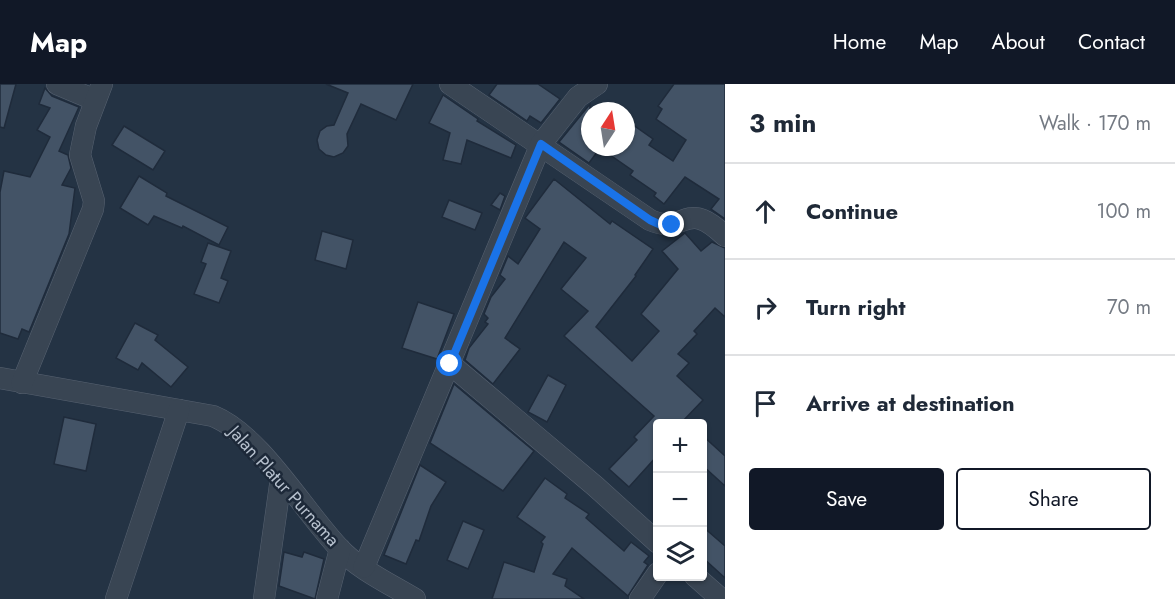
<!DOCTYPE html>
<meta charset="utf-8">
<style>
:root{--surface:#fff;--page:#f6f6f7;--text:#1f2937;--muted:#747a83;--line:#e0e1e3;--accent:#111827}
body{margin:0;font-family:Jost,sans-serif;background:var(--page);color:var(--text)}
.controls{position:absolute;right:18px;bottom:18px;display:grid;overflow:hidden;border-radius:6px;box-shadow:0 2px 4px #0004}
.controls button{width:54px;height:54px;display:grid;place-items:center;padding:0;border:0;border-bottom:2px solid var(--line);background:var(--surface);color:var(--text);font:30px sans-serif}
.compass{position:absolute;left:581px;top:18px;width:54px;height:54px;border-radius:50%;background:var(--surface);box-shadow:0 2px 4px #0004;rotate:12deg}
.stop{position:absolute;width:18px;height:18px;margin:-14px;border:4px solid #1a73e8;border-radius:50%;background:#fff}
.stop.end{background:#1a73e8;border-color:#fff;box-shadow:0 2px 6px #0008}
.list{margin:0;padding:0;list-style:none}
h2{display:flex;justify-content:space-between;align-items:center;height:78px;margin:0;padding:0 24px;font-size:26px}
h2 small{font-size:20px;font-weight:400;color:var(--muted)}
.list li{display:grid;grid-template-columns:39px 1fr auto;gap:18px;align-items:center;box-sizing:border-box;height:96px;padding:0 24px;border-top:2px solid var(--line)}
.list b{display:block;font-size:22px;white-space:nowrap}
.list em{font-size:20px;font-style:normal;color:var(--muted)}
.actions{display:flex;gap:12px;padding:18px 24px}
.actions a{flex:1;padding:14px 0;border:2px solid var(--accent);border-radius:6px;text-align:center;font-size:21px;color:var(--accent)}
.actions .main{background:var(--accent);color:#fff}
.icon{flex:none;width:33px;height:33px;fill:none;stroke:currentColor;stroke-width:2;stroke-linecap:round;stroke-linejoin:round}
.map{position:relative;flex:none;width:725px;height:515px;overflow:hidden}
header{display:flex;align-items:center;gap:36px;box-sizing:border-box;height:84px;padding:0 30px;background:var(--accent);color:#fff}
header strong{font-size:28px}
nav{display:flex;gap:33px;margin-inline-start:auto;font-size:21px}
main{display:flex}
aside{flex:1;background:var(--surface)}
.map>svg:first-child{display:block}
</style>
<header>
<strong>Map</strong>
<nav><a>Home</a><a>Map</a><a>About</a><a>Contact</a></nav>
</header>
<main>
<div class="map">
<svg width="725" height="515" viewBox="0 0 725 515">
<rect width="100%" height="100%" fill="#243344"/>
<!-- building -->
<g fill="#435366" stroke="#1f2b3b" stroke-width="1.5">
<path d="M0 0H16L4 44 0 43Z"/>
<path d="M326 0H413L396 36 361 20 347 50 348 62 343 69 334 73 326 71 319 65 317 56 320 47 327 42 334 41 348 9Z"/>
<path d="M497 0H538L560 15 541 39 530 32 527 37 489 11Z"/>
<path d="M674 0H725V135L711 125 719 115 685 93 664 120 654 112 656 109 630 91 633 87 600 64 589 79 559 58 590 20V63H626V36L653 55 649 61 673 77 686 56 656 35 662 25 658 22Z"/>
<path d="M45 4 52 12 79 23 59 67 68 71 71 84 62 101 75 104 69 150 29 248 22 245 18 255 0 249V108L4 87 30 93 50 53 37 46 50 24 39 20Z"/>
<path d="M443 11 478 35 477 37 516 61 511 74 467 56 461 80 443 76 450 49 429 39Z"/>
<path d="M124 42 165 67 153 86 112 61Z"/>
<path d="M139 92 167 109 166 112 228 143 219 161 183 142 182 144 154 132 148 141 120 124Z"/>
<path d="M554 95 610 140 612 137 653 165 635 191 636 192 596 243 632 277 659 247 641 230 678 185 662 167 685 149 701 167 712 158 725 164V233L715 224 694 247 697 250 678 270 689 279 677 292 703 316 681 339H657V372L629 403 609 385 637 356 634 353 654 332 564 252 588 227 561 205 586 174 564 158 505 254 520 265 493 300 465 276 469 264 488 240 485 238 488 234 484 230 491 213 505 195 500 191 508 172 518 180 540 145 525 134Z"/>
<path d="M500 109 505 112 500 126 491 121Z"/>
<path d="M449 116 482 129 475 146 442 133Z"/>
<path d="M322 147 353 156 346 185 315 176Z"/>
<path d="M208 159 231 167 221 194 228 197 219 219 194 210 206 180 201 178Z"/>
<path d="M418 218 454 230 437 275 402 264Z"/>
<path d="M135 239 158 251 155 256 188 283 171 303 142 279 138 286 116 274Z"/>
<path d="M548 291 566 301 547 338 528 328Z"/>
<path d="M454 300 534 367 503 407 430 359Z"/>
<path d="M64 333 96 340 86 387 54 380Z"/>
<path d="M702 351 725 372V402L702 381Z"/>
<path d="M420 381 446 398 431 422 419 457 416 456 406 480 384 471Z"/>
<path d="M545 394 567 410 565 414 589 430 586 434 624 467 631 458 649 472 644 478 648 481 628 512 572 464 553 490 567 495 565 502 584 515H492L504 478 534 488 543 460 541 458 545 453 517 433Z"/>
<path d="M463 437 484 446 468 485 447 476Z"/>
<path d="M702 442 725 462V494L702 473Z"/>
<path d="M284 468 302 473 304 468 324 475 315 515 279 502Z"/>
</g>
<g fill="none" stroke-linecap="round" stroke-linejoin="round">
<!-- minor casing -->
<g stroke="#576271" stroke-width="22">
<g id="minor">
<path d="M57 0 95 16"/>
<path d="M450 0 650 136C687 152 684 113 725 152"/>
<path d="M450 280 595 402 658 459"/>
<path d="M0 294 213 332C260 351 303 426 339 464 358 485 390 500 415 515"/>
<path d="M22 299 93 125 94 117 80 71 86 42 102 0"/>
<path d="M364 483 541 60 578 13 597 0"/>
<path d="M695 492 721 515"/>
<path d="M116 515 179 326"/>
<path d="M264 515 281 394"/>
<path d="M327 515 340 465"/>
<path d="M640 515 658 489"/>
</g>
</g>
<!-- minor -->
<use href="#minor" stroke="#394553" stroke-width="21"/>
</g>
<g fill="none" stroke-linecap="round" stroke-linejoin="round">
<!-- route -->
<path stroke="#1a73e8" stroke-width="8" d="M450 280 541 60 650 136 661 141H672"/>
</g>
<g text-anchor="middle" dominant-baseline="central" stroke-width="5" stroke-linejoin="round" paint-order="stroke">
<!-- street labels -->
<g font-size="18" fill="#b6c0cd" stroke="#1d2939">
<text transform="translate(284 402) rotate(48)">Jalan Platur Purnama</text>
</g>
</g>
</svg>
<div class="controls">
<button>+</button>
<button>−</button>
<button><svg class="icon" aria-label="layers" viewBox="0 0 24 24"><path d="M12 4l9 5-9 5-9-5zM3 14l9 5 9-5"/></svg></button>
</div>
<svg class="compass" viewBox="-18 -18 36 36"><path d="M0-13l5 13h-10z" fill="#e53935"/><path d="M0 13l5-13h-10z" fill="#747a83"/></svg>
<div class="stop" style="left:450px;top:280px"></div>
<div class="stop end" style="left:672px;top:141px"></div>
</div>
<aside>
<h2>3 min<small>Walk · 170 m</small></h2>
<ul class="list">
<li><svg class="icon" aria-label="ahead" viewBox="0 0 24 24"><path d="M12 20V5M6 11l6-6 6 6"/></svg><div><b>Continue</b></div><em>100 m</em></li>
<li><svg class="icon" aria-label="right" viewBox="0 0 24 24"><path d="M7 20v-9h11M14 6l5 5-5 5"/></svg><div><b>Turn right</b></div><em>70 m</em></li>
<li><svg class="icon" aria-label="arrive" viewBox="0 0 24 24"><path d="M6 21V4h12l-3 4 3 4H6"/></svg><div><b>Arrive at destination</b></div></li>
</ul>
<div class="actions"><a class="main">Save</a><a>Share</a></div>
</aside>
</main>
